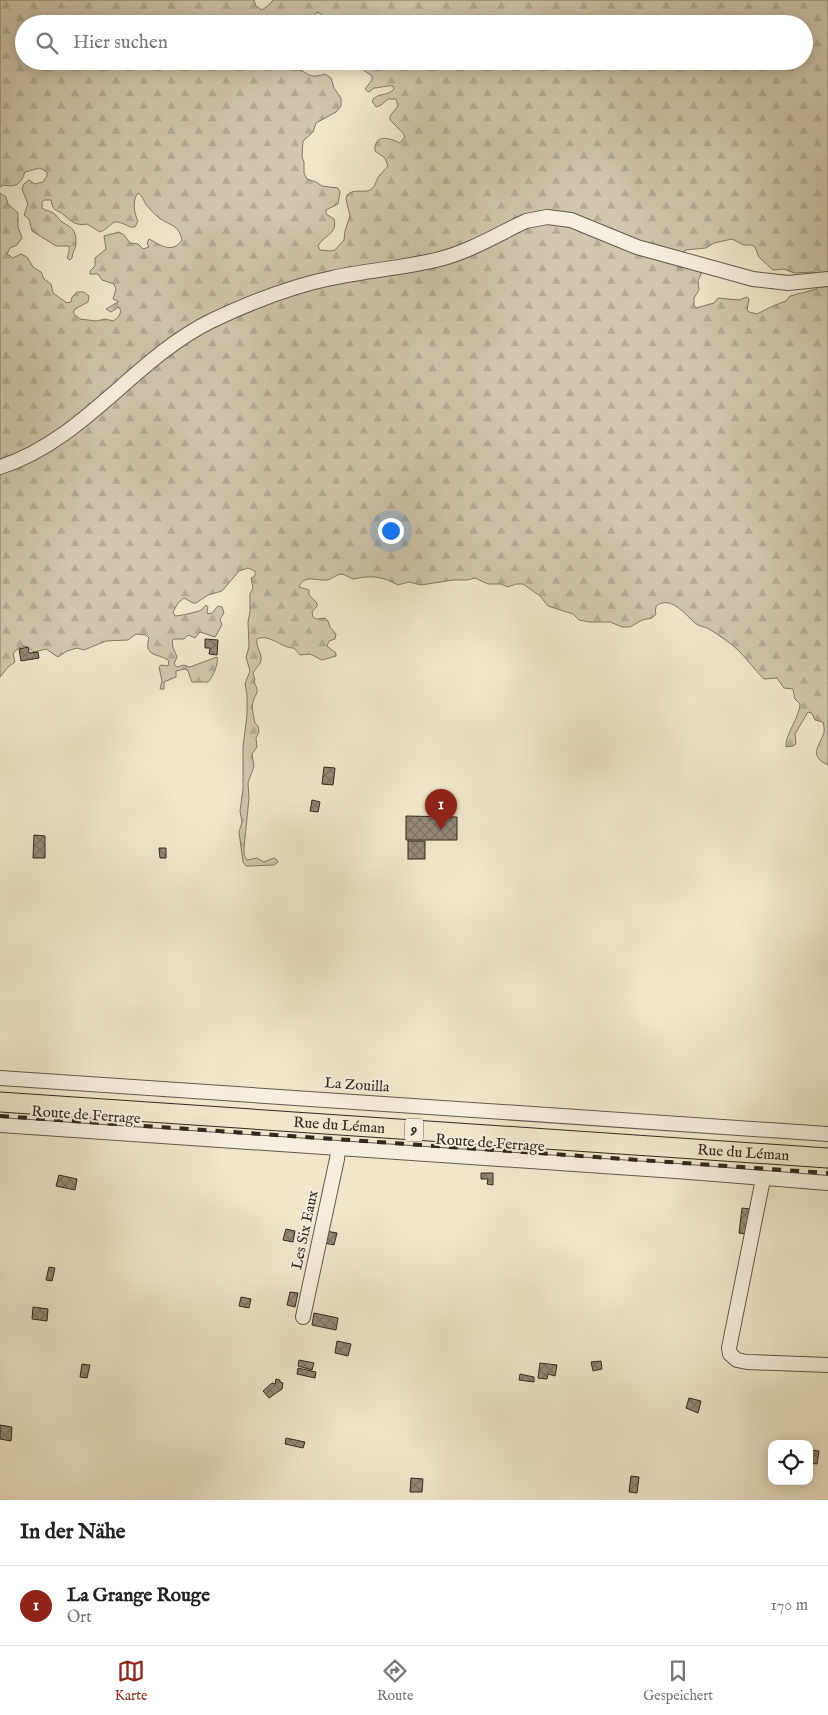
<!DOCTYPE html>
<html lang="de">
<meta charset="utf-8">
<style>
:root{--surface:#fff;--page:#f6f6f6;--text:#222;--muted:#767676;--line:#e0e0e0;--accent:#8f2418}
body{margin:0;font-family:"IM FELL English",serif;background:var(--page);color:var(--text)}
.controls{position:absolute;right:15px;bottom:15px;display:grid;overflow:hidden;border-radius:10px;box-shadow:0 2px 12px #0003}
.controls button{width:45px;height:45px;display:grid;place-items:center;padding:0;border:0;border-bottom:1px solid var(--line);background:var(--surface);color:var(--text);font:25px sans-serif}
.you{position:absolute;left:390px;top:530px;width:18px;height:18px;margin:-12px;border:4px solid #fff;border-radius:50%;background:#1a73e8;box-shadow:0 0 0 8px #1a73e833}
.badge{display:grid;place-items:center;width:32px;height:32px;border-radius:50%;background:var(--accent);color:#fff;font-size:16px;font-weight:700}
.pin{position:absolute;translate:-50% -41px;filter:drop-shadow(0 1px 2px #0008)}
.pin::after{content:'';position:absolute;top:26px;width:18px;height:15px;background:inherit;clip-path:polygon(0 0,100% 0,50% 100%)}
.list{margin:0;padding:0;list-style:none}
h2{display:flex;justify-content:space-between;align-items:center;height:65px;margin:0;padding:0 20px;font-size:21px}
h2 small{font-size:16px;font-weight:400;color:var(--muted)}
.list li{display:grid;grid-template-columns:32px 1fr auto;gap:15px;align-items:center;box-sizing:border-box;height:80px;padding:0 20px;border-top:1px solid var(--line)}
.list b{display:block;font-size:19px;white-space:nowrap}
.list p{margin:0;font-size:16px;white-space:nowrap;color:var(--muted)}
.list em{font-size:16px;font-style:normal;color:var(--muted)}
.icon{flex:none;width:28px;height:28px;fill:none;stroke:currentColor;stroke-width:2;stroke-linecap:round;stroke-linejoin:round}
.map{position:relative;flex:none;width:828px;height:1500px;overflow:hidden}
.search{position:absolute;background:var(--surface);box-shadow:0 2px 12px #0003;left:15px;right:15px;top:15px;height:55px;display:flex;align-items:center;gap:12px;box-sizing:border-box;padding:0 18px;border-radius:28px;color:var(--muted);font-size:19px}
.sheet{height:145px;background:var(--surface)}
nav{display:flex;justify-content:space-around;align-items:center;box-sizing:border-box;height:70px;border-top:1px solid var(--line);background:var(--surface);font-size:14px;color:var(--muted)}
nav a{display:grid;justify-items:center;gap:2px}
nav .on{color:var(--accent)}
.map>svg:first-child{display:block}
</style>
<div class="map">
<svg width="828" height="1500" viewBox="0 0 828 1500">
<defs>
<pattern id="forest-firs" width="22" height="20" patternUnits="userSpaceOnUse" patternTransform="scale(1.25)"><rect width="22" height="20" fill="#d0c7ad"/><path d="M5 1l3.5 6h-7zM16 11l3.5 6h-7z" fill="#b3ab94"/></pattern>
<pattern id="building-cross-hatch" width="8" height="8" patternUnits="userSpaceOnUse" patternTransform="scale(1.25)"><rect width="8" height="8" fill="#958b77"/><path d="M0 0l8 8M0 8l8-8" fill="none" stroke="#7a7261"/></pattern>
</defs>
<rect width="100%" height="100%" fill="#f0e7cb"/>
<filter id="stains"><feTurbulence type="fractalNoise" baseFrequency=".004" numOctaves="4"/><feColorMatrix values="0 0 0 0 .2 0 0 0 0 .09 0 0 0 0 .02 0 0 0 .5 -.17"/></filter>
<radialGradient id="worn" r=".72"><stop offset=".6" stop-color="#630" stop-opacity="0"/><stop offset="1" stop-color="#630" stop-opacity=".3"/></radialGradient>
<!-- forest -->
<path fill="url(#forest-firs)" stroke="#817865" fill-rule="evenodd" d="M0 0H254L256 6 262 10 269 5 273 0H828V765C809 756 818 748 823 735 825 731 824 727 823 722L815 720 812 713 808 712 795 734 796 744 793 746 786 747C784 737 800 716 800 704L795 699 793 689 784 688 777 678 764 679C754 669 747 659 738 650 729 642 719 635 709 629 706 627 702 627 698 625 688 619 675 597 659 604 655 606 655 610 656 614L652 618 642 620 630 627H622L610 622H590L579 620 573 614 548 606 540 596 523 584H516L508 587 501 584H488L475 578 467 580H453L421 585 409 582 398 585C381 576 372 575 353 579 350 578 346 575 342 574 337 574 332 579 327 580 316 581 304 574 299 587L309 590V595L317 603V606L312 612 313 617 316 619 325 618 328 621 330 627 336 634 335 639 329 641 327 646 336 653V656L322 660 310 654 300 655 294 648C281 648 269 633 257 639 255 647 264 655 260 663 258 667 255 669 253 673L255 680 254 682C260 693 256 692 253 702 251 705 254 719 255 723L258 726 259 732 256 738 257 747 252 754 254 766 248 783 249 798 244 848V855L247 860 257 858 264 862 274 858 277 860 278 862 274 865 250 866H246L243 862 239 832 242 822 240 811 243 789V747L247 715V695L245 684 250 671 246 657 249 647 248 622 250 612V594L253 588 251 578 255 576V571L248 568 239 571 222 591 208 595 196 603H193L184 598 178 603 173 612 175 616C179 616 196 612 199 611 202 610 204 607 206 605L208 607 207 611 208 614 212 613 218 606 222 607 224 613 220 619 222 625 215 637 200 632 195 638 188 635 184 639H174L172 641 173 647 177 657 174 664 177 667 184 665 190 667 217 657C219 663 213 677 208 682H192L188 671 185 669 176 671V677L164 682V689H160L162 681 159 667 161 665 168 666 169 661C160 653 143 658 149 638L146 635 136 634 128 640 106 641 84 650 77 648 67 651 58 657 46 649 34 652 25 646 18 648 13 654 15 662 8 667 0 677V193L6 197 8 204 18 213V227L22 238 17 245 10 248 7 254 13 258 21 254 27 257 33 267 41 272 44 279 51 284 53 293 67 303 71 302 72 297 77 292H84L89 296 88 302 75 309 73 313 80 319 96 321 105 319 113 321C118 318 123 313 119 307L111 312 106 309 118 302V301L113 299 116 289 114 284 102 280 98 274H90V271L95 266V258L106 249 104 236 119 232 124 235 130 243 138 244 143 249 149 247 147 243 149 239C159 244 172 255 182 240 178 222 167 226 157 216 154 214 152 211 149 208 144 204 144 197 138 193 132 200 134 213 138 221L135 227H130C109 216 116 225 100 232L87 224C76 226 72 222 64 215 57 209 53 213 51 200H44L42 202V208C46 211 49 210 53 213 57 215 58 219 62 222 72 228 76 229 76 243 76 249 72 252 72 258L70 260 67 258 69 252V246H56L32 231 29 219 24 215 28 204 22 189 24 184 29 180 35 184 43 182 47 176V172L40 168 25 172C21 183 17 188 4 185L0 187ZM317 12 321 14 325 24H804V61H358L356 63V67L362 69 372 76V80L365 89 367 91 369 92 374 88C380 88 387 85 393 86L394 89C387 97 377 92 372 101L376 107 381 105 388 99H396L398 106 390 116V120L403 133 405 137 400 143C390 138 374 133 375 151L385 158 388 166C385 170 382 172 379 176 375 181 376 189 367 191 359 192 354 189 347 195L346 199 350 216 345 231 344 240 335 250 330 251 320 250 318 246C324 235 338 234 334 219L326 214V210L338 204 340 192 338 188 322 186 316 182 307 179 304 173V162L302 157 303 141 313 132 316 123 336 112 341 106V98L334 88 331 78 325 74C306 80 310 71 292 68L290 65 292 61H24V24H321L315 19 314 16ZM732 239 744 245H752L755 247 759 257 773 270 784 269 794 273 814 272 817 289 790 296 786 301C776 304 767 309 757 314L749 312 747 310 749 299 747 297 739 300 718 298 714 303 696 308 694 305V298L699 290 698 280 701 275V272L693 267 678 268 677 265 685 250 706 248 714 243Z"/>
<!-- building -->
<g fill="url(#building-cross-hatch)" stroke="#32281d">
<path d="M205 639 218 640 217 655 209 654 210 648H205Z"/>
<path d="M28 647 29 653 38 652 39 658 21 661 19 649Z"/>
<path d="M324 767 335 768 333 785 322 784Z"/>
<path d="M312 800 320 802 318 812 310 811Z"/>
<path d="M406 816 457 817V840H406Z"/>
<path d="M34 835 45 836V858H33Z"/>
<rect x="408" y="841" width="17" height="18"/>
<path d="M159 848H166V858H160Z"/>
<path d="M481 1173H493V1185L487 1184 488 1179H481Z"/>
<path d="M59 1175 77 1179 75 1190 56 1186Z"/>
<path d="M742 1208 750 1209 745 1234 739 1233Z"/>
<path d="M286 1229 295 1231 293 1242 283 1240Z"/>
<path d="M326 1231 337 1233 334 1245 324 1243Z"/>
<path d="M49 1267 55 1268 52 1281 46 1280Z"/>
<path d="M290 1292 298 1293 295 1307 287 1305Z"/>
<path d="M241 1297 251 1299 249 1308 239 1306Z"/>
<path d="M33 1307 48 1309 47 1321 32 1319Z"/>
<path d="M314 1313 338 1318 336 1330 312 1325Z"/>
<path d="M337 1341 351 1344 348 1356 335 1353Z"/>
<path d="M299 1360 314 1363 312 1370 298 1366Z"/>
<path d="M601 1361 602 1369 593 1371 591 1362Z"/>
<path d="M540 1363 557 1365 555 1376 548 1374 547 1379 538 1378Z"/>
<path d="M82 1364 90 1365 87 1378 80 1377Z"/>
<path d="M298 1368 316 1372 315 1378 297 1374Z"/>
<path d="M520 1374 534 1377V1382L519 1380Z"/>
<path d="M276 1379 280 1380V1382L283 1383 282 1389 269 1398 263 1391 272 1383 275 1384Z"/>
<path d="M689 1398 701 1401 698 1413 686 1408Z"/>
<path d="M0 1425 12 1427 11 1441 0 1439Z"/>
<path d="M286 1438 305 1442 303 1448 285 1444Z"/>
<path d="M811 1450 819 1451 817 1464 809 1463Z"/>
<path d="M631 1476 639 1477 637 1493 629 1492Z"/>
<path d="M411 1478 423 1479 422 1492H410Z"/>
</g>
<g fill="none" stroke-linecap="round" stroke-linejoin="round">
<!-- minor casing -->
<g stroke="#625848" stroke-width="16">
<g id="minor">
<path d="M0 467C84 440 134 359 211 321 249 303 291 286 332 278 368 270 405 268 440 259 471 251 498 234 526 221L547 217 571 220 637 247 753 279 788 283 828 279"/>
<path d="M0 1078 828 1134"/>
<path d="M0 1125 676 1171 828 1183"/>
<path d="M763 1179 729 1348 730 1354 737 1360 747 1362 828 1365"/>
<path d="M303 1317 337 1159 338 1149"/>
</g>
</g>
<!-- major casing -->
<g stroke="#32281d" stroke-width="21">
<g id="major">
<path id="s1" d="M0 1102 828 1158"/>
</g>
</g>
<!-- minor -->
<use href="#minor" stroke="#f5efdd" stroke-width="14"/>
<!-- major -->
<use href="#major" stroke="#f0e7cb" stroke-width="19"/>
<!-- rail -->
<path stroke="#32281d" stroke-width="4" stroke-dasharray="9 9" stroke-linecap="butt" d="M0 1116 828 1173"/>
</g>
<g text-anchor="middle" dominant-baseline="central" stroke-width="4" stroke-linejoin="round" paint-order="stroke">
<!-- shield labels -->
<rect fill="#f5efdd" stroke="#6c6457" stroke-width="1" x="405" y="1118.5" width="18" height="23" rx="4"/>
<g font-size="14" font-weight="bold" fill="#32281d">
<text x="414" y="1130">9</text>
</g>
<!-- street labels -->
<g font-size="15" fill="#32281d" stroke="#f5efdd">
<text transform="translate(357 1085) rotate(4)">La Zouilla</text>
<text transform="translate(86 1115) rotate(4)">Route de Ferrage</text>
<text stroke="none"><textPath href="#s1" startOffset="340">Rue du Léman</textPath></text>
<text transform="translate(490 1143) rotate(4)">Route de Ferrage</text>
<text stroke="none"><textPath href="#s1" startOffset="745">Rue du Léman</textPath></text>
<text transform="translate(305 1230) rotate(-78)">Les Six Eaux</text>
</g>
</g>
<rect width="100%" height="100%" filter="url(#stains)"/>
<rect width="100%" height="100%" fill="url(#worn)"/>
</svg>
<div class="controls">
<button><svg class="icon" aria-label="locate" viewBox="0 0 24 24"><circle cx="12" cy="12" r="6"/><path d="M12 2v4M12 18v4M2 12h4M18 12h4"/></svg></button>
</div>
<div class="you"></div>
<div class="pin badge" style="left:441px;top:830px">1</div>
<div class="search"><svg class="icon" aria-label="search" viewBox="0 0 24 24"><circle cx="10" cy="10" r="6"/><path d="M15 15l6 6"/></svg>Hier suchen</div>
</div>
<section class="sheet">
<h2>In der Nähe<small></small></h2>
<ul class="list">
<li><span class="badge">1</span><div><b>La Grange Rouge</b><p>Ort</p></div><em>170 m</em></li>
</ul>
</section>
<nav>
<a class="on"><svg class="icon" aria-label="map" viewBox="0 0 24 24"><path d="M3 6l6-2 6 2 6-2v14l-6 2-6-2-6 2zM9 4v14M15 6v14"/></svg>Karte</a>
<a><svg class="icon" aria-label="directions" viewBox="0 0 24 24"><path d="M12 3l9 9-9 9-9-9zM9 14v-3h6M13 9l2 2-2 2"/></svg>Route</a>
<a><svg class="icon" aria-label="saved" viewBox="0 0 24 24"><path d="M7 4h10v16l-5-4-5 4z"/></svg>Gespeichert</a>
</nav>
